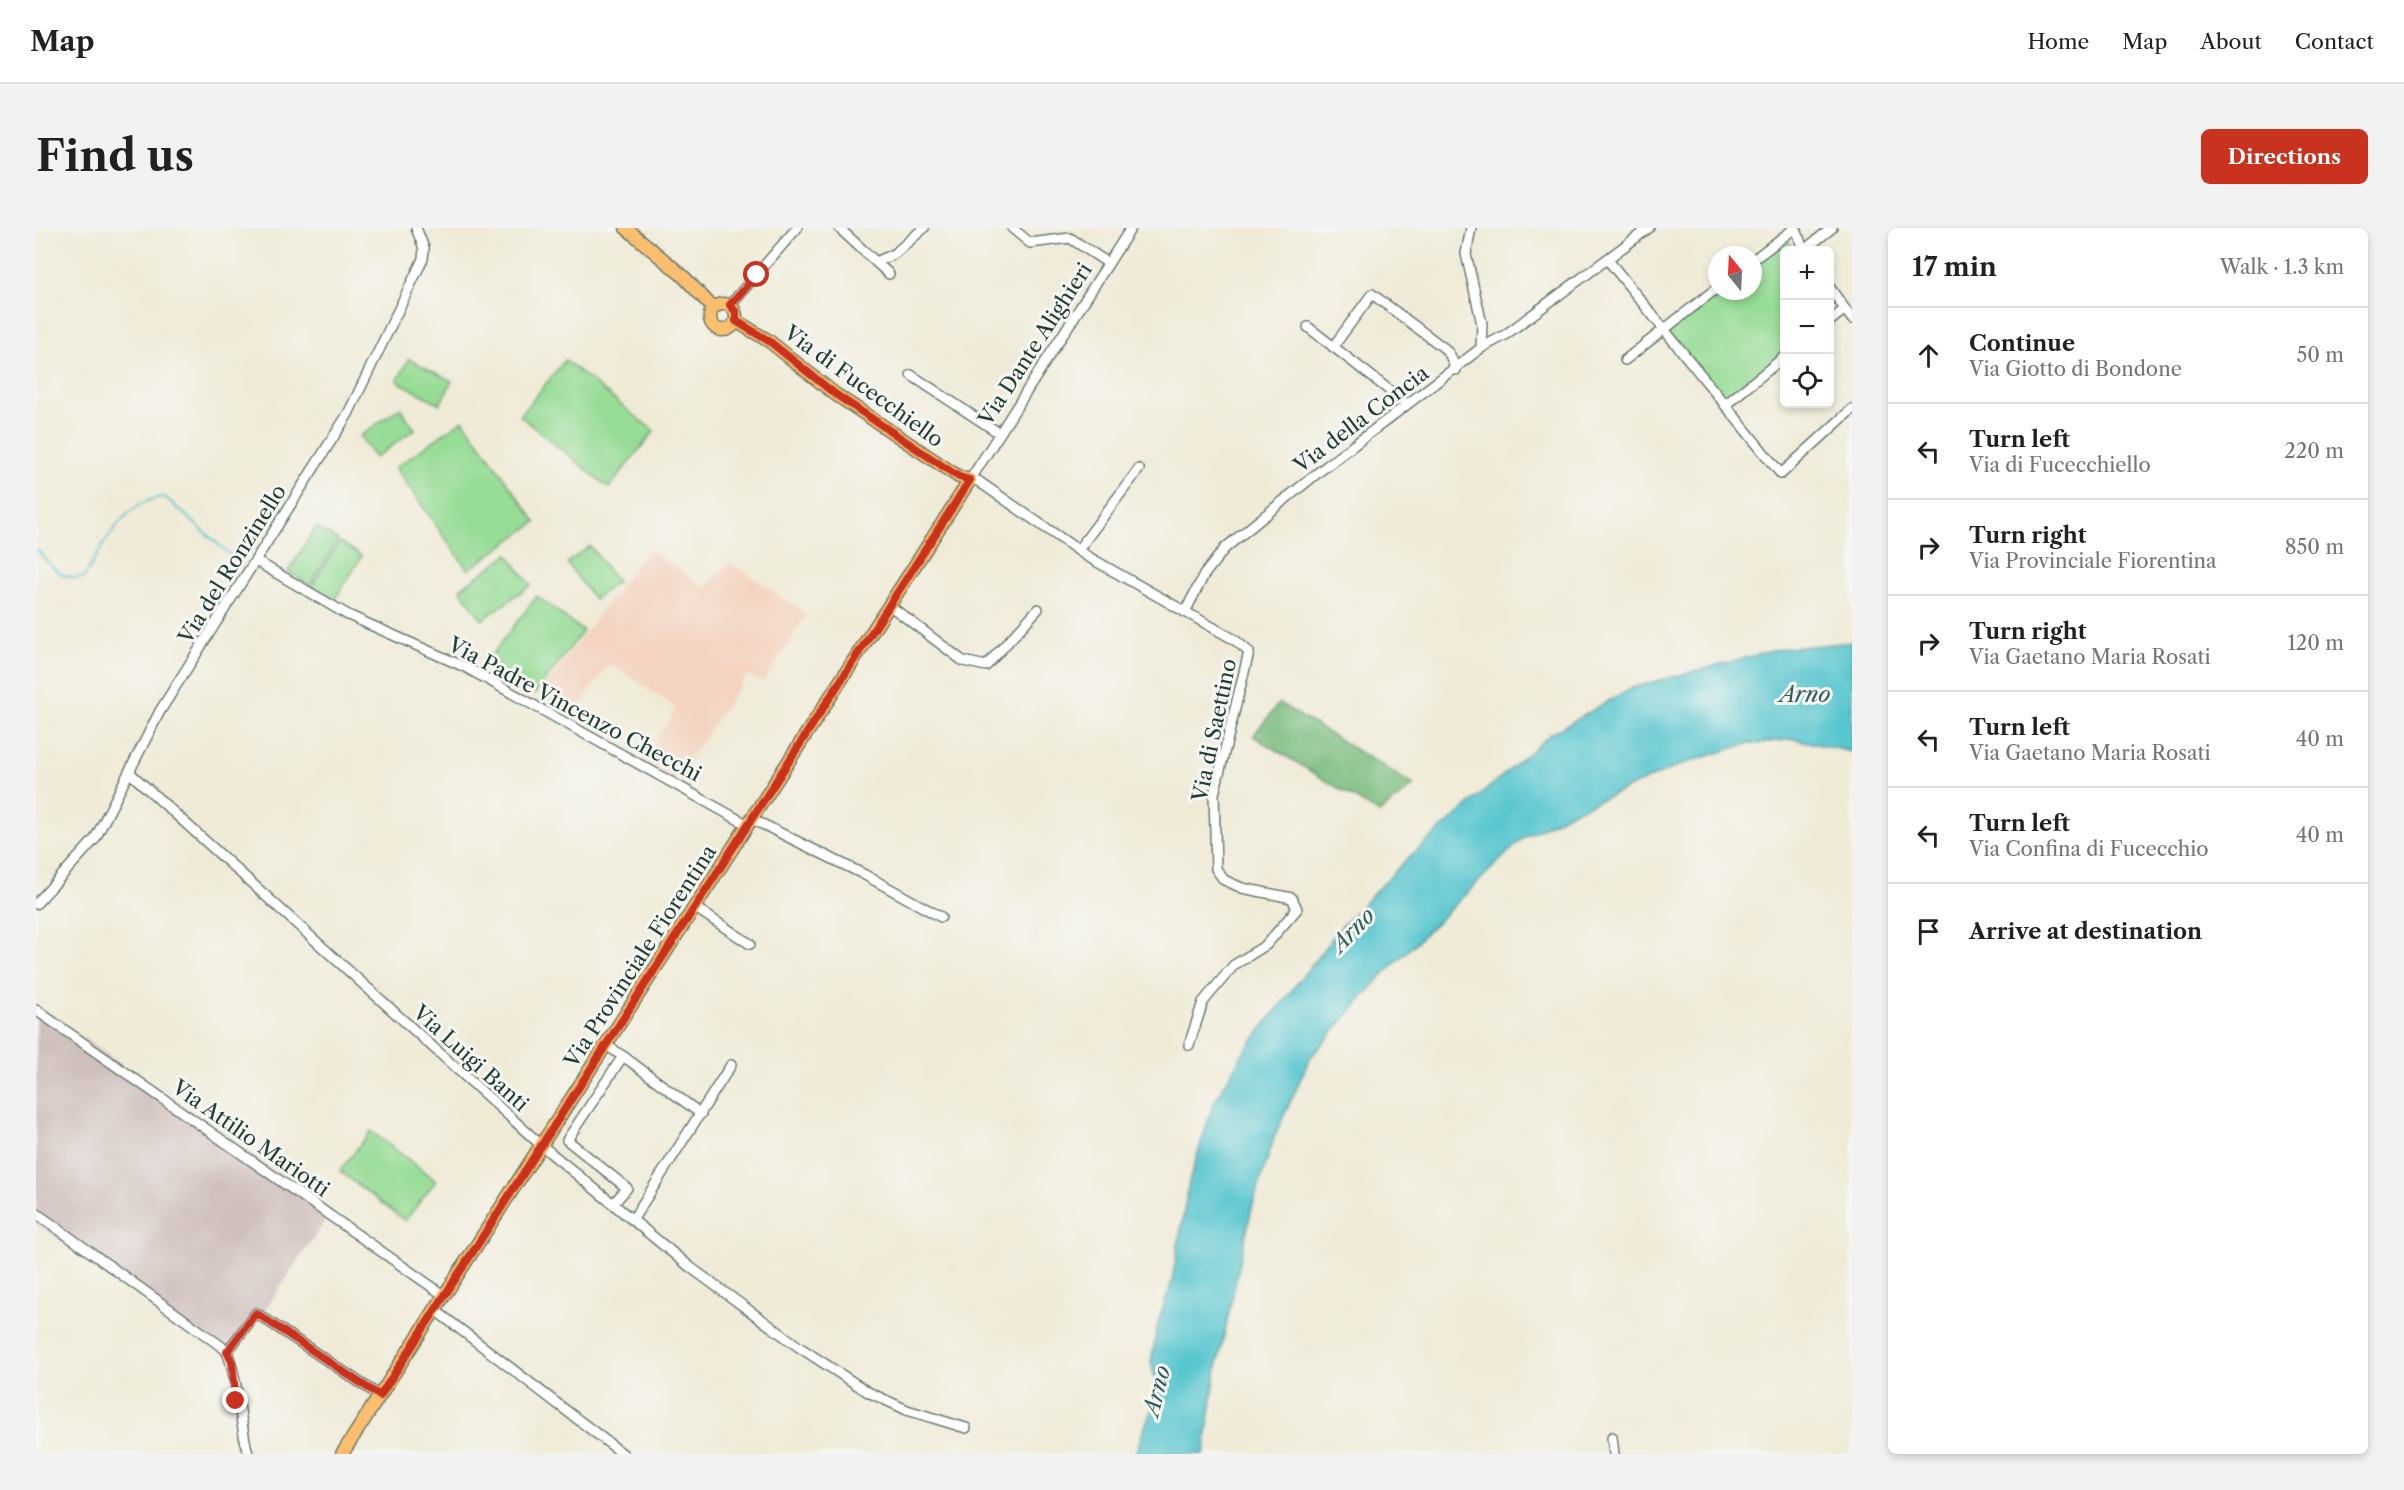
<!DOCTYPE html>
<meta charset="utf-8">
<style>
:root{--surface:#fff;--page:#f2f2f2;--text:#202124;--muted:#757577;--line:#e0e0e0;--accent:#c8321e}
body{margin:0;font-family:"Libre Caslon Text",serif;background:var(--page);color:var(--text)}
.controls{position:absolute;right:18px;top:18px;display:grid;overflow:hidden;border-radius:9px;box-shadow:0 3px 9px #0003}
.controls button{width:54px;height:54px;display:grid;place-items:center;padding:0;border:0;border-bottom:2px solid var(--line);background:var(--surface);color:var(--text);font:30px sans-serif}
.compass{position:absolute;left:1672px;top:18px;width:54px;height:54px;border-radius:50%;background:var(--surface);box-shadow:0 3px 9px #0003;rotate:342deg}
.stop{position:absolute;width:18px;height:18px;margin:-14px;border:4px solid #c8321e;border-radius:50%;background:#fff}
.stop.end{background:#c8321e;border-color:#fff;box-shadow:0 2px 6px #0008}
.list{margin:0;padding:0;list-style:none}
h2{display:flex;justify-content:space-between;align-items:center;height:78px;margin:0;padding:0 24px;font-size:26px}
h2 small{font-size:20px;font-weight:400;color:var(--muted)}
.list li{display:grid;grid-template-columns:39px 1fr auto;gap:18px;align-items:center;box-sizing:border-box;height:96px;padding:0 24px;border-top:2px solid var(--line)}
.list b{display:block;font-size:22px;white-space:nowrap}
.list p{margin:0;font-size:20px;white-space:nowrap;color:var(--muted)}
.list em{font-size:20px;font-style:normal;color:var(--muted)}
.icon{flex:none;width:33px;height:33px;fill:none;stroke:currentColor;stroke-width:2;stroke-linecap:round;stroke-linejoin:round}
.map{position:relative;flex:none;width:1816px;height:1226px;overflow:hidden;border-radius:9px}
header{display:flex;align-items:center;gap:36px;box-sizing:border-box;height:84px;padding:0 30px;background:var(--surface);border-bottom:2px solid var(--line)}
header strong{font-size:28px}
nav{display:flex;gap:33px;margin-inline-start:auto;font-size:21px}
.intro{display:flex;align-items:center;justify-content:space-between;box-sizing:border-box;height:144px;padding:0 36px}
h1{margin:0;font-size:42px}
.button{padding:15px 27px;border-radius:9px;background:var(--accent);color:#fff;font-size:21px;font-weight:700}
main{display:flex;gap:36px;padding:0 36px}
aside{flex:1;background:var(--surface);border-radius:9px;box-shadow:0 3px 9px #0003}
.map>svg:first-child{display:block}
</style>
<header>
<strong>Map</strong>
<nav><a>Home</a><a>Map</a><a>About</a><a>Contact</a></nav>
</header>
<div class="intro"><h1>Find us</h1><a class="button">Directions</a></div>
<main>
<div class="map">
<svg width="1816" height="1226" viewBox="0 0 1816 1226">
<rect width="100%" height="100%" fill="#f6f6f2"/>
<filter id="ink" filterUnits="userSpaceOnUse"><feTurbulence type="fractalNoise" baseFrequency=".0167" numOctaves="2"/><feDisplacementMap in="SourceGraphic" scale="12" xChannelSelector="R" yChannelSelector="G"/><feConvolveMatrix kernelMatrix="1 2 1 2 8 2 1 2 1" color-interpolation-filters="sRGB"/></filter>
<filter id="wash" filterUnits="userSpaceOnUse"><feTurbulence type="fractalNoise" baseFrequency=".008" numOctaves="4" result="noise"/><feDisplacementMap in="SourceGraphic" scale="24" xChannelSelector="R" yChannelSelector="G"/><feGaussianBlur stdDeviation="1.35" result="paint"/><feColorMatrix in="noise" values="0 0 0 0 0 0 0 0 0 0 0 0 0 0 0 0 0 1.4 0 .05"/><feComposite in="paint" operator="in"/></filter>
<g filter="url(#wash)">
<rect width="100%" height="100%" fill="#f0ebd7"/>
<!-- built -->
<path fill="#f4d3c0" d="M613 320 669 360 694 334 771 386 728 455 711 447 638 555 606 537 640 479 573 436 537 487 503 466Z"/>
<!-- industrial -->
<path fill="#d0c0bc" d="M0 777 295 984 203 1121 185 1125 0 995Z"/>
<!-- green -->
<g fill="#96dc95" stroke="#5a8c64" stroke-width="1.5">
<path d="M1748 8 1759 22H1748V129L1689 177 1629 101 1681 63H1717V32Z"/>
<path d="M373 131 416 153 404 176 361 153Z"/>
<path d="M529 132 618 203 573 260 484 188Z"/>
<path d="M364 180 379 201 339 230 324 208Z"/>
<path d="M427 192 500 294 432 342 359 240Z"/>
<path d="M280 299 302 312 274 357 252 344Z"/>
<path d="M304 314 326 328 298 373 275 359Z"/>
<path d="M554 318 581 354 558 371 531 335Z"/>
<path d="M472 326 495 357 446 392 424 361Z"/>
<path d="M501 368 547 403 498 467 452 432Z"/>
<path d="M335 903 400 953 369 993 304 943Z"/>
</g>
<!-- forest -->
<path fill="#78bc7e" stroke="#4c7c59" stroke-width="1.5" d="M1243 475 1378 557 1343 585 1217 508Z"/>
<!-- water -->
<path fill="#59c6cf" stroke="#3c8282" stroke-width="1.5" d="M1816 414V524L1758 511 1707 517 1650 535 1538 583 1487 610 1346 748 1274 830 1238 910 1216 979 1181 1139 1168 1226H1099L1122 1163 1115 1134 1122 1095 1136 1053 1153 954 1177 877 1207 825 1305 699 1372 630 1513 507 1595 460 1742 421Z"/>
<g fill="none" stroke-linecap="round" stroke-linejoin="round">
<!-- stream -->
<path stroke="#59c6cf" stroke-width="2" d="M0 321C16 337 24 354 48 349 67 318 88 271 129 269L199 331"/>
</g>
</g>
<g filter="url(#ink)">
<g fill="none" stroke-linecap="round" stroke-linejoin="round">
<!-- minor casing -->
<g stroke="#687a6d" stroke-width="12">
<g id="minor">
<path d="M803 0 853 46"/>
<path d="M976 0 994 15 1034 10 1072 35"/>
<path d="M1095 0 934 252 942 253 1049 327 1199 412 1213 424 1178 566 1180 641 1188 652 1206 660 1256 670 1261 681 1230 717 1198 737 1167 774 1153 817"/>
<path d="M1435 0 1430 26 1446 96 1445 120"/>
<path d="M1760 0 1767 22"/>
<path d="M1768 22 1796 0"/>
<path d="M1572 32 1745 246 1816 181"/>
<path d="M1717 32 1759 0"/>
<path d="M840 34 858 26 888 0"/>
<path d="M1794 60 1816 91"/>
<path d="M694 77 761 0"/>
<path d="M1794 93 1809 81"/>
<path d="M1272 99 1371 176"/>
<path d="M1297 119 1336 66 1408 120 1414 127 1420 142"/>
<path d="M1589 132 1681 60"/>
<path d="M875 147 963 205"/>
<path d="M1689 177 1748 129"/>
<path d="M1042 322 1103 241"/>
<path d="M220 333 312 387 431 440 712 597"/>
<path d="M853 377 927 433 950 438 1002 381"/>
<path d="M1149 384 1168 347 1189 320 1284 243 1445 120 1469 107 1613 0"/>
<path d="M93 544 505 917 654 1039 763 1119 832 1164 871 1182 930 1200"/>
<path d="M716 591 829 647 905 689"/>
<path d="M0 676 59 611 124 483 312 186 387 31 388 20 380 0"/>
<path d="M658 679 714 716"/>
<path d="M0 782 409 1068"/>
<path d="M570 817 591 831"/>
<path d="M578 975 591 960 531 912 587 828 665 886"/>
<path d="M0 985 189 1121C200 1136 205 1202 212 1226"/>
<path d="M597 991 695 837"/>
<path d="M399 1082 587 1226"/>
<path d="M191 1124 220 1085 344 1168"/>
<path d="M1576 1209 1578 1226"/>
</g>
</g>
<!-- major casing -->
<g stroke="#687a6d" stroke-width="15">
<g id="major">
<path d="M590 0 647 48 677 80"/>
<circle cx="687" cy="89" r="13"/>
<path d="M306 1226 934 252 923 249 799 166 733 113 700 93"/>
</g>
</g>
<!-- minor -->
<use href="#minor" stroke="#fff" stroke-width="9"/>
<!-- major -->
<use href="#major" stroke="#fbbe6e" stroke-width="12"/>
</g>
</g>
<g fill="none" stroke-linecap="round" stroke-linejoin="round" filter="url(#ink)">
<!-- route -->
<path stroke="#c8321e" stroke-width="8" d="M200 1173 196 1134 191 1124 220 1085 344 1168 934 252 923 249 799 166 733 113 700 93V84L694 77 721 47"/>
</g>
<g text-anchor="middle" dominant-baseline="central" stroke-width="6" stroke-linejoin="round" paint-order="stroke">
<!-- street labels -->
<g font-size="21" fill="#1f3d34" stroke="#f6f6f2">
<text transform="translate(999 116) rotate(-57)">Via Dante Alighieri</text>
<text transform="translate(828 158) rotate(36)">Via di Fucecchiello</text>
<text transform="translate(1325 191) rotate(-37)">Via della Concia</text>
<text transform="translate(196 336) rotate(-58)">Via del Ronzinello</text>
<text transform="translate(539 481) rotate(28)">Via Padre Vincenzo Checchi</text>
<text transform="translate(1178 502) rotate(-78)">Via di Saettino</text>
<text transform="translate(604 728) rotate(-57)">Via Provinciale Fiorentina</text>
<text transform="translate(435 830) rotate(42)">Via Luigi Banti</text>
<text transform="translate(215 910) rotate(35)">Via Attilio Mariotti</text>
</g>
<!-- water labels -->
<g font-size="22" font-style="italic" fill="#2e5f5b" stroke="#f6f6f2">
<text x="1769" y="466">Arno</text>
<text transform="translate(1317 702) rotate(-46)">Arno</text>
<text transform="translate(1121 1163) rotate(-76)">Arno</text>
</g>
</g>
</svg>
<div class="controls">
<button>+</button>
<button>−</button>
<button><svg class="icon" aria-label="locate" viewBox="0 0 24 24"><circle cx="12" cy="12" r="6"/><path d="M12 2v4M12 18v4M2 12h4M18 12h4"/></svg></button>
</div>
<svg class="compass" viewBox="-18 -18 36 36"><path d="M0-13l5 13h-10z" fill="#e53935"/><path d="M0 13l5-13h-10z" fill="#757577"/></svg>
<div class="stop" style="left:721px;top:47px"></div>
<div class="stop end" style="left:200px;top:1173px"></div>
</div>
<aside>
<h2>17 min<small>Walk · 1.3 km</small></h2>
<ul class="list">
<li><svg class="icon" aria-label="ahead" viewBox="0 0 24 24"><path d="M12 20V5M6 11l6-6 6 6"/></svg><div><b>Continue</b><p>Via Giotto di Bondone</p></div><em>50 m</em></li>
<li><svg class="icon" aria-label="left" viewBox="0 0 24 24"><path d="M17 20v-9H6M10 6l-5 5 5 5"/></svg><div><b>Turn left</b><p>Via di Fucecchiello</p></div><em>220 m</em></li>
<li><svg class="icon" aria-label="right" viewBox="0 0 24 24"><path d="M7 20v-9h11M14 6l5 5-5 5"/></svg><div><b>Turn right</b><p>Via Provinciale Fiorentina</p></div><em>850 m</em></li>
<li><svg class="icon" aria-label="right" viewBox="0 0 24 24"><path d="M7 20v-9h11M14 6l5 5-5 5"/></svg><div><b>Turn right</b><p>Via Gaetano Maria Rosati</p></div><em>120 m</em></li>
<li><svg class="icon" aria-label="left" viewBox="0 0 24 24"><path d="M17 20v-9H6M10 6l-5 5 5 5"/></svg><div><b>Turn left</b><p>Via Gaetano Maria Rosati</p></div><em>40 m</em></li>
<li><svg class="icon" aria-label="left" viewBox="0 0 24 24"><path d="M17 20v-9H6M10 6l-5 5 5 5"/></svg><div><b>Turn left</b><p>Via Confina di Fucecchio</p></div><em>40 m</em></li>
<li><svg class="icon" aria-label="arrive" viewBox="0 0 24 24"><path d="M6 21V4h12l-3 4 3 4H6"/></svg><div><b>Arrive at destination</b></div></li>
</ul>
</aside>
</main>
